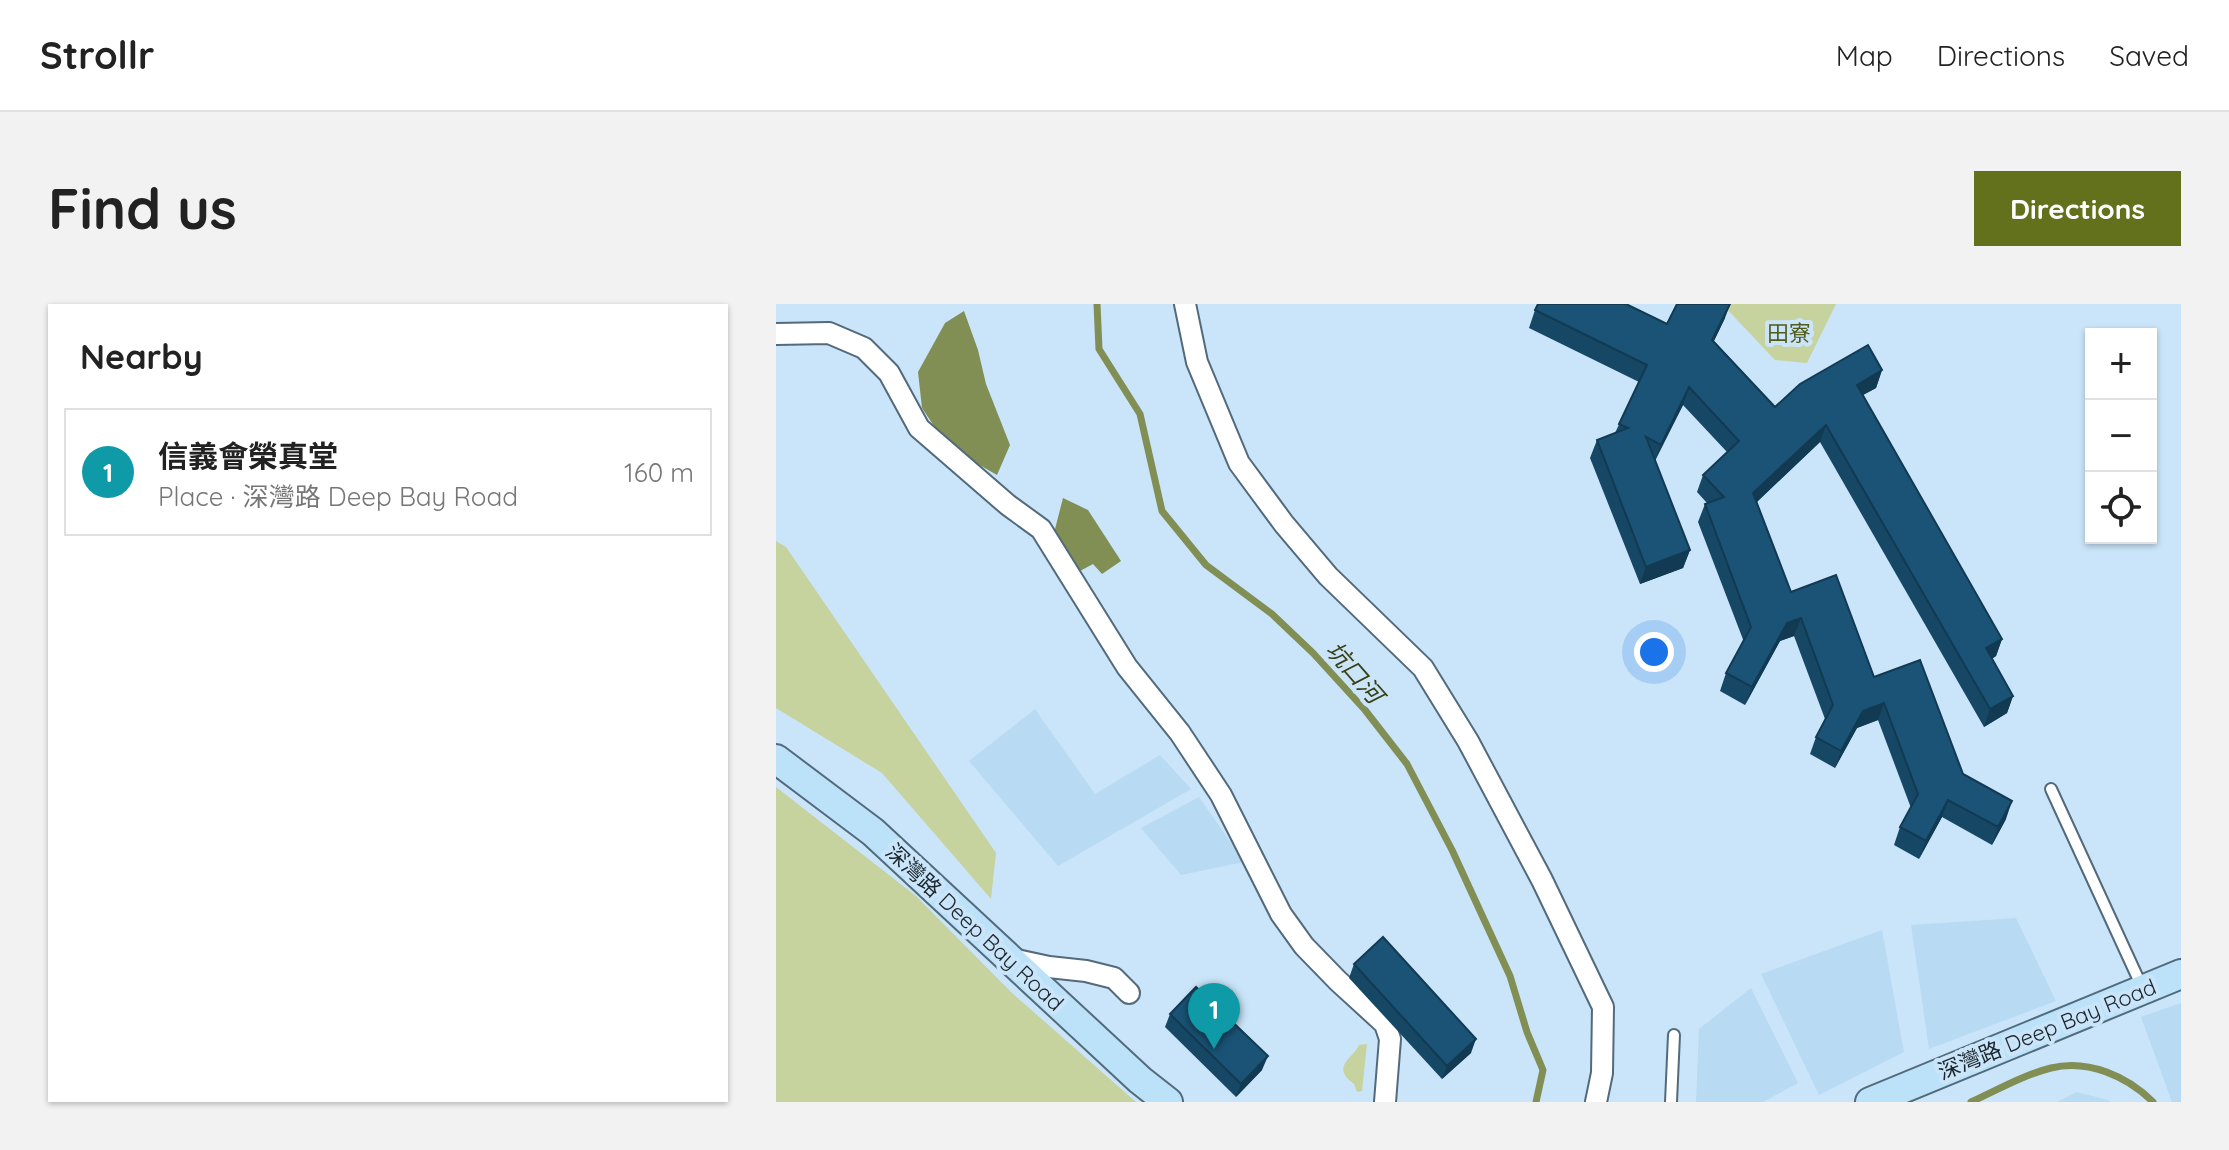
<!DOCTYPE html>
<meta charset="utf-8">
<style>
:root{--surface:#fff;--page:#f2f2f2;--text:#222;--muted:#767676;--line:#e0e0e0;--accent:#63711c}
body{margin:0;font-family:Quicksand,"Noto Sans SC",sans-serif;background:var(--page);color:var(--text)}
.controls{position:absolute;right:24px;top:24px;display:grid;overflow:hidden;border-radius:0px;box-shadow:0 2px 6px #0004}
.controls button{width:72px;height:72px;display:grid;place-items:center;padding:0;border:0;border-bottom:2px solid var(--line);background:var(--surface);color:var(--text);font:40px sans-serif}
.you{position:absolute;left:878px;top:348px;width:28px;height:28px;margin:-20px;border:6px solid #fff;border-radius:50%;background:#1a73e8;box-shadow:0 0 0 12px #1a73e833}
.badge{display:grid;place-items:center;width:52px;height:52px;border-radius:50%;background:var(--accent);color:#fff;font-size:26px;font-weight:700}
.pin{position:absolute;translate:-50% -66px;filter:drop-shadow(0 2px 4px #0008)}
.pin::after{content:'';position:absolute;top:42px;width:28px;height:24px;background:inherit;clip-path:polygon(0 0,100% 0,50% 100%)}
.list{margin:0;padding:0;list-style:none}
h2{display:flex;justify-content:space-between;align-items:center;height:104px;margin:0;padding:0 32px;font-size:34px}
h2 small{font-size:26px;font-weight:400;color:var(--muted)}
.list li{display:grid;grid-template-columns:52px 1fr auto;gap:24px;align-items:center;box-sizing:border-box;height:128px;margin:0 16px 16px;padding:0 16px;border:2px solid var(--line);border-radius:0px}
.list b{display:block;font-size:30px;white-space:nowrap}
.list p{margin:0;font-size:26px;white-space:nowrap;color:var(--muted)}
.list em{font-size:26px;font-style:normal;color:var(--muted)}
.icon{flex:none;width:44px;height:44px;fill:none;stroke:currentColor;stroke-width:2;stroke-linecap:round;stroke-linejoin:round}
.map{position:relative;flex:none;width:1405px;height:798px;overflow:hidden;border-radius:0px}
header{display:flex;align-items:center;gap:48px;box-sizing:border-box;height:112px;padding:0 40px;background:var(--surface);border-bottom:2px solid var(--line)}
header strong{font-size:38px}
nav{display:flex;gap:44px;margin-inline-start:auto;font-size:28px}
.intro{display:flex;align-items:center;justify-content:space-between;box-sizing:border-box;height:192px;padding:0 48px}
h1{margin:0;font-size:56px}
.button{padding:20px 36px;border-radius:0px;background:var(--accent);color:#fff;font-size:28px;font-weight:700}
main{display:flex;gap:48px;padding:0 48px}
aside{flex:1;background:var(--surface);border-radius:0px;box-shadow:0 2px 6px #0004}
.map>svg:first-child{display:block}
</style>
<header>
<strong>Strollr</strong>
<nav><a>Map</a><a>Directions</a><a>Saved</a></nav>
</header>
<div class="intro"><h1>Find us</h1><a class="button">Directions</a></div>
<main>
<aside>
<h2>Nearby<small></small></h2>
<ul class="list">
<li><span class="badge" style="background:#0f9aa8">1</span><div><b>信義會榮真堂</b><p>Place · 深灣路 Deep Bay Road</p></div><em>160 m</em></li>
</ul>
</aside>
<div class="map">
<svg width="1405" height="798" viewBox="0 0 1405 798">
<rect width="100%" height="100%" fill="#cae5f9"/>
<!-- built -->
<g fill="#b8daf3">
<path d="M259 405 319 490 384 451 415 485 282 562 193 457Z"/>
<path d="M423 493 468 558 405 571 365 524Z"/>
<path d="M1240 614 1280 697 1153 745 1135 621Z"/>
<path d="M1106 626 1128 748 1043 791 985 670Z"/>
<path d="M975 684 1022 779 987 798H920L923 725Z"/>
<path d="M1405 699V798H1396L1365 713Z"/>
<path d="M1301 788 1332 796 1334 798H1281Z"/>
</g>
<!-- green -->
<g fill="#c7d39e">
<path d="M946 0H1060L1031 59 999 56Z"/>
<path d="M0 237 10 243 220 549 215 595 106 469 0 404Z"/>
<path d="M0 483 140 592 235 688 360 798H0Z"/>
<path d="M591 740 586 787 581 788 578 780C554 762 577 755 583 741Z"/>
</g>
<!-- water -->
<g fill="#818e54">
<path d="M188 7 202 46 210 80 234 141 221 171 172 143 146 104 142 68 169 19Z"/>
<path d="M287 194 312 206 345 257 326 270 317 260 304 267 278 229Z"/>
</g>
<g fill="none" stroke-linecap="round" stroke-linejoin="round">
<!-- stream -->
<g stroke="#818e54" stroke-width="7">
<path d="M321 0 323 45 364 110 386 207 430 261 496 310 537 349 589 406 631 460 676 546 734 672 751 728 767 766 760 798"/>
<path d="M1195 798C1221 786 1247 771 1275 764 1312 755 1351 772 1377 798"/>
</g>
<!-- lane casing -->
<g stroke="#526a7c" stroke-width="14">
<g id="lane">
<path d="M1275 485 1366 683"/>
<path d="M895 798 898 731"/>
</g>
</g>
<!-- street casing -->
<g stroke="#526a7c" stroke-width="24">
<g id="street">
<path d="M409 0 421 58 463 159 508 220 552 272 647 364 692 437 766 576 827 703 826 769 820 798"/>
<path d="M0 30 53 29 88 44 113 69 143 124 232 201 265 225 351 363 404 429 445 491 505 610 528 642 562 677 609 720 614 735 609 798"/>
<path d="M236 655 273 663 310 667 338 674 353 689"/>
</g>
</g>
<!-- secondary casing -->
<g stroke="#526a7c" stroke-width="32">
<g id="secondary">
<path d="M0 455 97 528 364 776 392 798"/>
<path d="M1094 798 1405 670"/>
</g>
</g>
<!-- lane -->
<use href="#lane" stroke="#fff" stroke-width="10"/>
<!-- street -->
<use href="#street" stroke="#fff" stroke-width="20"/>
<!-- secondary -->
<use href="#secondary" stroke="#bbe2f8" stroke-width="28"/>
</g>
<!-- wall -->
<g fill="#164765">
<path d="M759 6 891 20 949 14 938 37 999 103 1106 66 1100 84 1087 91 1226 335 1220 352 1216 355 1237 392 1231 409 1208 423 1044 138 981 198 1015 288 1098 373 1187 470 1230 515 1216 541 1166 513 1143 555 1118 541 1124 523 1135 504 1102 416 1081 424 1059 464 1034 450 1040 433 1049 415 1018 332 1004 337 969 401 944 387 950 369 968 338 922 218 929 200 931 199 921 188 927 171 951 148 907 101 879 157 914 246 907 264 864 280 814 154 821 136 839 129 863 78 753 24Z"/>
<path d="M578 660 695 749 666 775 573 674Z"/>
<path d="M394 710 486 766 460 793 389 723Z"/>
</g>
<!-- shaded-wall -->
<g fill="#123a52">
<path d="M954 0 949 14 930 53 936 36Z"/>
<path d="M1106 66 1100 84 1074 98 1081 81Z"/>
<path d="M913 83 907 101 878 158 885 141Z"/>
<path d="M1050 121 1044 138 971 207 977 189Z"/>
<path d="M914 246 907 264 864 280 870 263Z"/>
<path d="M1025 314 1018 332 1004 337 969 401 976 383 1011 319Z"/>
<path d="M1226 335 1220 352 1203 362 1210 344Z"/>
<path d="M1237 392 1231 409 1208 423 1214 405Z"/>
<path d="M1108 399 1102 416 1081 424 1059 464 1065 447 1087 407Z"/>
<path d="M1172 496 1166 513 1143 555 1150 537Z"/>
<path d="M1236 497 1230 515 1216 541 1222 523Z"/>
<path d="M700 735 695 749 666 775 671 762Z"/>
<path d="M492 752 486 766 460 793 465 780Z"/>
</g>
<!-- building -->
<g fill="#1a5375" stroke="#123a52" stroke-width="2">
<path d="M762 0H850L891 20 901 0H954L936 36 999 103 1024 80 1092 41 1106 66 1081 81 1226 335 1210 344 1237 392 1214 405 1050 121 977 189 1015 288 1060 271 1098 373 1144 356 1187 470 1236 497 1222 523 1172 496 1150 537 1124 523 1142 490 1108 399 1087 407 1065 447 1040 433 1057 401 1025 314 1011 319 976 383 950 369 975 323 929 200 948 193 927 171 963 137 913 83 885 141 870 133 914 246 870 263 821 136 852 124 843 120 871 61 759 6Z"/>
<path d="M607 633 700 735 671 762 578 660Z"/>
<path d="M420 683 492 752 465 780 394 710Z"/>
</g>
<g text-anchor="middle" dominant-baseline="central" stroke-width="8" stroke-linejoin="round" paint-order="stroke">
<!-- park labels -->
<g font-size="22" fill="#505b1a" stroke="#cae5f9">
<text x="1013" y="29">田寮</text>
</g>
<!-- street labels -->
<g font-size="22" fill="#1c262d" stroke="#cae5f9">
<text transform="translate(199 623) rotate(43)">深灣路 Deep Bay Road</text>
<text transform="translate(1271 725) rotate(-22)">深灣路 Deep Bay Road</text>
</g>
<!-- water labels -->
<g font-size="24" font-style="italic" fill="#384014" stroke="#cae5f9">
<text transform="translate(579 368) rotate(49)">坑口河</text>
</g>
</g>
</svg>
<div class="controls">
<button>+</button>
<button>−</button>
<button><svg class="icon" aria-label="locate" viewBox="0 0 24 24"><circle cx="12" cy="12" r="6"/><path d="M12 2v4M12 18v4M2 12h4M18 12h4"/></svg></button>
</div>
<div class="you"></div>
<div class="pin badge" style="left:438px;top:745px;background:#0f9aa8">1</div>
</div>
</main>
